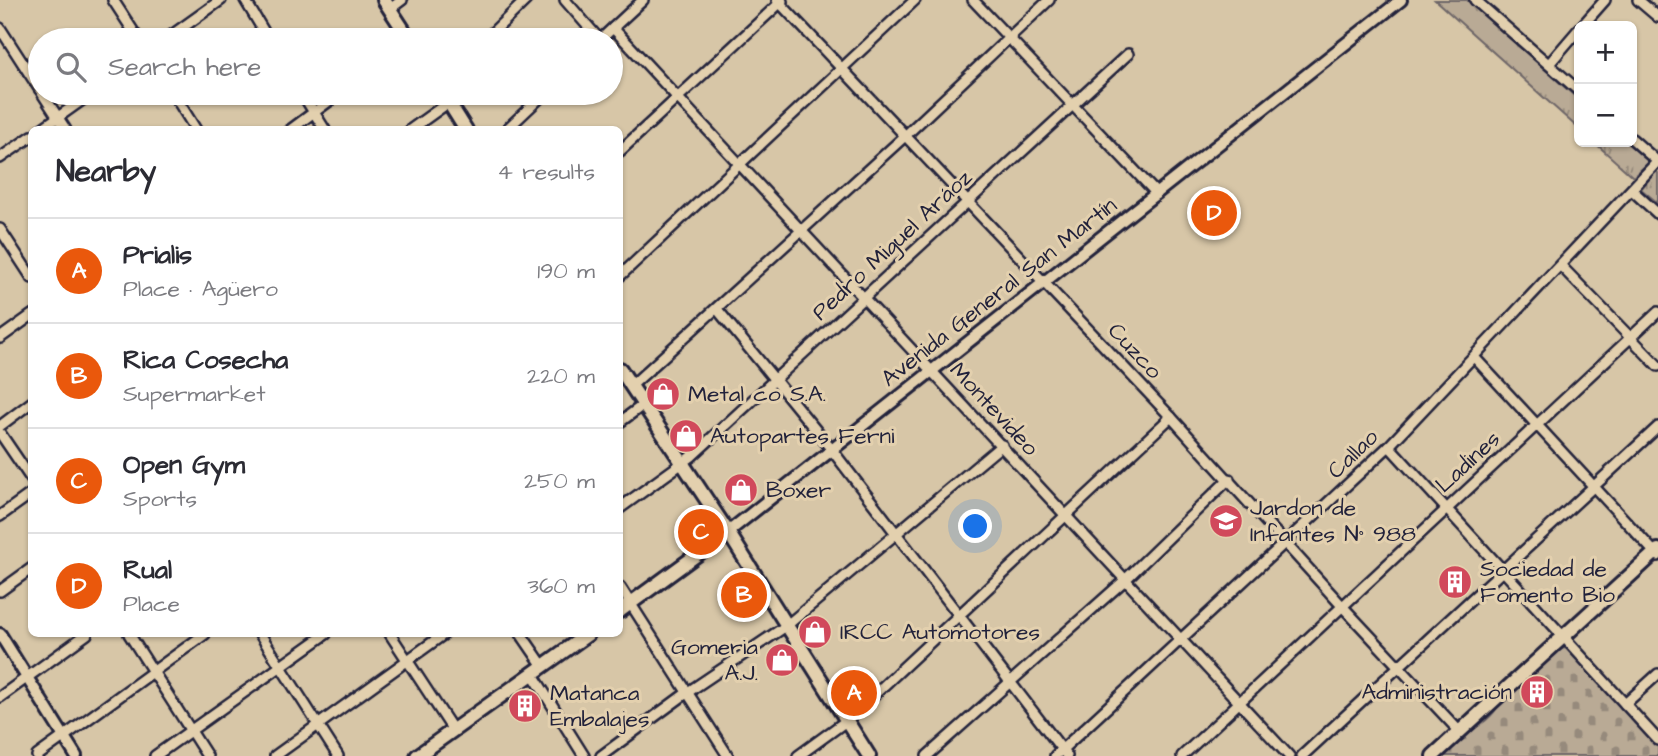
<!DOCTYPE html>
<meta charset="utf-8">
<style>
:root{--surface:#fff;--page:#f2f2f3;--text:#2b2b33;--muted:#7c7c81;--line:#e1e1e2;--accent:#ea580c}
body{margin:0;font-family:"Architects Daughter",sans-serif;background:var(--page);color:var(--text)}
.controls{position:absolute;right:21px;top:21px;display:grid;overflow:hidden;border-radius:10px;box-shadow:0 2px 5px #0004}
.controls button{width:63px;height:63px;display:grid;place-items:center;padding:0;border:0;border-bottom:2px solid var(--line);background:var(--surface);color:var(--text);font:35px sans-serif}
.you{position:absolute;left:976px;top:527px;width:24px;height:24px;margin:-18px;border:5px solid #fff;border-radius:50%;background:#1a73e8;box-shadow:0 0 0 10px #1a73e833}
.badge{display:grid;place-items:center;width:46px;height:46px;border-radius:50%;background:var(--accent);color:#fff;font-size:23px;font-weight:700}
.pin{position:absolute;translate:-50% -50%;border:4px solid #fff;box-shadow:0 2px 7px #0006}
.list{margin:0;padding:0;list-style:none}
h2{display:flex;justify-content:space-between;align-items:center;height:91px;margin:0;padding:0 28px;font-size:30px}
h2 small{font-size:23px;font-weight:400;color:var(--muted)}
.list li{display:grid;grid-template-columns:46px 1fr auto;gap:21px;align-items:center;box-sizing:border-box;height:105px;padding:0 28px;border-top:2px solid var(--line)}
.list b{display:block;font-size:26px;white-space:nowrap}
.list p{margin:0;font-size:23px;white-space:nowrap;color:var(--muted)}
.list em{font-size:23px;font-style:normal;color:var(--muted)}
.icon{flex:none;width:38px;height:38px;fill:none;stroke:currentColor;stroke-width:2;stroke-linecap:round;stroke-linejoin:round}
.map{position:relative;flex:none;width:1658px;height:756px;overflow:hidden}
.search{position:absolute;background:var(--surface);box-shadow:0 2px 5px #0004;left:28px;top:28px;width:595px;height:77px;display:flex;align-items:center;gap:18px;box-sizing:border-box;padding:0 24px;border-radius:38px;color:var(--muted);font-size:26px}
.panel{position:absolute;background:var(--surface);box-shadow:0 2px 5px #0004;left:28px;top:126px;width:595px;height:511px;border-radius:10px}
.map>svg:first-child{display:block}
</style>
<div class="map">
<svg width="1658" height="756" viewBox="0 0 1658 756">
<defs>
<pattern id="grass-tufts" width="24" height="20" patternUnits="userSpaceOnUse" patternTransform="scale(1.75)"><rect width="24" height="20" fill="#b9aa95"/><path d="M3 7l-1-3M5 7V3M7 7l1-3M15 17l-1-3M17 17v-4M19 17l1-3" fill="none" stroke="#968a7b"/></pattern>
<pattern id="cemetery-stones" width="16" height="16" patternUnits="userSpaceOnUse" patternTransform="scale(1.75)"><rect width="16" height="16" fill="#b9aa95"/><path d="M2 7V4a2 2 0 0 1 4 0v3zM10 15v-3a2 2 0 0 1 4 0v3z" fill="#968a7b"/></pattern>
</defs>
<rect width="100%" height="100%" fill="#d7c6a7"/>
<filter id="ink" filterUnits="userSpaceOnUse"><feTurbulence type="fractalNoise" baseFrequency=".0143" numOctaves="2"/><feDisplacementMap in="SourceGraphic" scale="14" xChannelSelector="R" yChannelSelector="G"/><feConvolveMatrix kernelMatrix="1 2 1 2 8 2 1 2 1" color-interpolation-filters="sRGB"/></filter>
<g filter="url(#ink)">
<!-- grass -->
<g fill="url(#grass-tufts)" stroke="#6e6668" stroke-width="2">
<path d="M1435 0H1467L1579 100V129Z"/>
<path d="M1594 142H1626L1649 162 1633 177Z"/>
<path d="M1656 171 1658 173V203L1641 189Z"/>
</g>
<!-- cemetery -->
<path fill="url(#cemetery-stones)" stroke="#6e6668" stroke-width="2" d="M1564 648 1570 649 1658 745V756H1442C1449 749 1456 741 1464 735 1476 727 1492 719 1499 704L1557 651Z"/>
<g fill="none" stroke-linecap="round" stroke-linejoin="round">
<!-- minor casing -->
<g stroke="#22223b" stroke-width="14">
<g id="minor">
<path d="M113 0 139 40"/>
<path d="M245 0 269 40"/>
<path d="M565 0 600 40"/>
<path d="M777 0 1171 417 1343 607 1460 732"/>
<path d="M973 0 1157 194"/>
<path d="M1475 0 1579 91"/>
<path d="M1638 0 1658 17"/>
<path d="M390 9 402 0"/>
<path d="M1582 26 1605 0"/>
<path d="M0 28 40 90"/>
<path d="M613 28 1289 756"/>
<path d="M165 40 221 0"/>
<path d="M485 40 526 0"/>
<path d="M600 40 643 0"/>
<path d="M1549 64 1579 29"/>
<path d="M42 93 66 130"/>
<path d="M173 93 196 130"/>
<path d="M302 93 325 130"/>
<path d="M40 130 92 93"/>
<path d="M290 130 340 93"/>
<path d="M410 130 449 102"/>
<path d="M506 130 545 93"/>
<path d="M1632 139 1658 162"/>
<path d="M620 151 782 1"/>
<path d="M0 158 32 136"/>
<path d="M1633 191 1658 214"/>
<path d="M0 229 32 278"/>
<path d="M1561 266 1658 366"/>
<path d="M620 276 915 0"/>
<path d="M717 309 832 450 1067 756"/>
<path d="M0 338 32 315"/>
<path d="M1474 357 1658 556"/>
<path d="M631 386 905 136 1049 0"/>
<path d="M620 422 643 405"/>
<path d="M0 426 32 402"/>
<path d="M0 433 32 480"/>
<path d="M1389 446 1658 740"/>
<path d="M620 508 692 456 1128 54"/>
<path d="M0 516 32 493"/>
<path d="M620 587 728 756"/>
<path d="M0 591 32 568"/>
<path d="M129 634 207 756"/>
<path d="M260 634 338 756"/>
<path d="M390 634 453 730"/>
<path d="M521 634 543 666"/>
<path d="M532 673 584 756"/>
<path d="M0 697 87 634"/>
<path d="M1625 704 1658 674"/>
<path d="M37 756 205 634"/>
<path d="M155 756 326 634"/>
<path d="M275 756 444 634"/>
<path d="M601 756 688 692 786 626 1002 445"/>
<path d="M798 756 846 721 1171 417"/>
<path d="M927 756 1125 580 1229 479"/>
<path d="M1055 756 1389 446 1658 161"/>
<path d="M1182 756 1658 312"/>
<path d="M1302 756 1658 427"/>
</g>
</g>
<!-- tertiary casing -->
<g stroke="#22223b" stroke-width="16">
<g id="tertiary">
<path d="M728 532 1401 0"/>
<path d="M0 634 76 756"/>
</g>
</g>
<!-- secondary casing -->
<g stroke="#22223b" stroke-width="18">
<g id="secondary">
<path d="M384 0 410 40"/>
<path d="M443 93 466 130"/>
<path d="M620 369 728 532 869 756"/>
<path d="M620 611 728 532"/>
<path d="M417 756 588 634"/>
<path d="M1433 756 1658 550"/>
</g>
</g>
<!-- minor -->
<use href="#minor" stroke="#e3d0ae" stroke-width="9"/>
<!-- tertiary -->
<use href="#tertiary" stroke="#e3d0ae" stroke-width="10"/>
<!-- secondary -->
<use href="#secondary" stroke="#e3d0ae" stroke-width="12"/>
</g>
</g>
<!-- icons -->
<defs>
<g id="shop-disc" transform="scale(1.75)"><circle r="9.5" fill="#d1495b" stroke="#e3d0ae"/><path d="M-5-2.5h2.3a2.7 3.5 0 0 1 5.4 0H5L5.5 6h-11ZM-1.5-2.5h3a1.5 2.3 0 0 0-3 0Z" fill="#fff"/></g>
<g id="school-disc" transform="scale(1.75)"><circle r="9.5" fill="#d1495b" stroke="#e3d0ae"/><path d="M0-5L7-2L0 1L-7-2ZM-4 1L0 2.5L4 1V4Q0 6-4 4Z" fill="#fff"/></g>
<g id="building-disc" transform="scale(1.75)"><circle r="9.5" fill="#d1495b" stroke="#e3d0ae"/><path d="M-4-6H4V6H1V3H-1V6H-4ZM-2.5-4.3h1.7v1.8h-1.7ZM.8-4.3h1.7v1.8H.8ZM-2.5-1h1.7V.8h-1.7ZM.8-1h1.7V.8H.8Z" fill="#fff"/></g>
</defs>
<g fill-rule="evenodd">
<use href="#shop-disc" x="663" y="394"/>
<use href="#shop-disc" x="686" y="436"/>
<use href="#shop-disc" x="741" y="490"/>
<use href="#school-disc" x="1226" y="521"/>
<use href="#building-disc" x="1455" y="582"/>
<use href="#shop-disc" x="815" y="632"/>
<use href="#shop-disc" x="782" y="660"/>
<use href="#building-disc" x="1537" y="692"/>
<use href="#building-disc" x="525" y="706"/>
</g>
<g text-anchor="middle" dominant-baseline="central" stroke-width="6" stroke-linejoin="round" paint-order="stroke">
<!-- street labels -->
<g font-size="23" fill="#22223b" stroke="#e3d0ae">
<text transform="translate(892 245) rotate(-43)">Pedro Miguel Aráoz</text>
<text transform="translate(999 292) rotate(-38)">Avenida General San Martín</text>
<text transform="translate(1135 351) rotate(47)">Cuzco</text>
<text transform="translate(994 409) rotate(47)">Montevideo</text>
<text transform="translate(1353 454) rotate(-44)">Callao</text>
<text transform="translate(1468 462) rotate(-43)">Ladines</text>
</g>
<!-- poi labels -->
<g font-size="23" fill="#22223b" stroke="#e3d0ae" text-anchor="start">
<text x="688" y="394">Metal co S.A.</text>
<text x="710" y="436">Autopartes Ferni</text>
<text x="766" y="490">Boxer</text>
<text x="1250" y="508">Jardon de<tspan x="1250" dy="26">Infantes N° 988</tspan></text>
<text x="1480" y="569">Sociedad de<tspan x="1480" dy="26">Fomento Bio</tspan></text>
<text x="840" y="632">IRCC Automotores</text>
<text x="758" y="647" text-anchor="end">Gomeria<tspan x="758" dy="26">A.J.</tspan></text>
<text x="1512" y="692" text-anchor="end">Administración</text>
<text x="550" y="693">Matanca<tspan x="550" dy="26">Embalajes</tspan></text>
</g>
</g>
</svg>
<div class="controls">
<button>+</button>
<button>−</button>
</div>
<div class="you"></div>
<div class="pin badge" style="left:854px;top:693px">A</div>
<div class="pin badge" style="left:744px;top:595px">B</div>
<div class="pin badge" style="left:701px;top:532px">C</div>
<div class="pin badge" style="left:1214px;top:213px">D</div>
<div class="search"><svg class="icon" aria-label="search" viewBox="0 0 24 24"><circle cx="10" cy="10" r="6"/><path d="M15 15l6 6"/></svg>Search here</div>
<section class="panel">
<h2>Nearby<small>4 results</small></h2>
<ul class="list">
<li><span class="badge">A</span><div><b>Prialis</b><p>Place · Agüero</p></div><em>190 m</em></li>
<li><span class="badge">B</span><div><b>Rica Cosecha</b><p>Supermarket</p></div><em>220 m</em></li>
<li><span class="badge">C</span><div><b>Open Gym</b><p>Sports</p></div><em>250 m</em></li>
<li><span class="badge">D</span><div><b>Rual</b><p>Place</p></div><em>360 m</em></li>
</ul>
</section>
</div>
